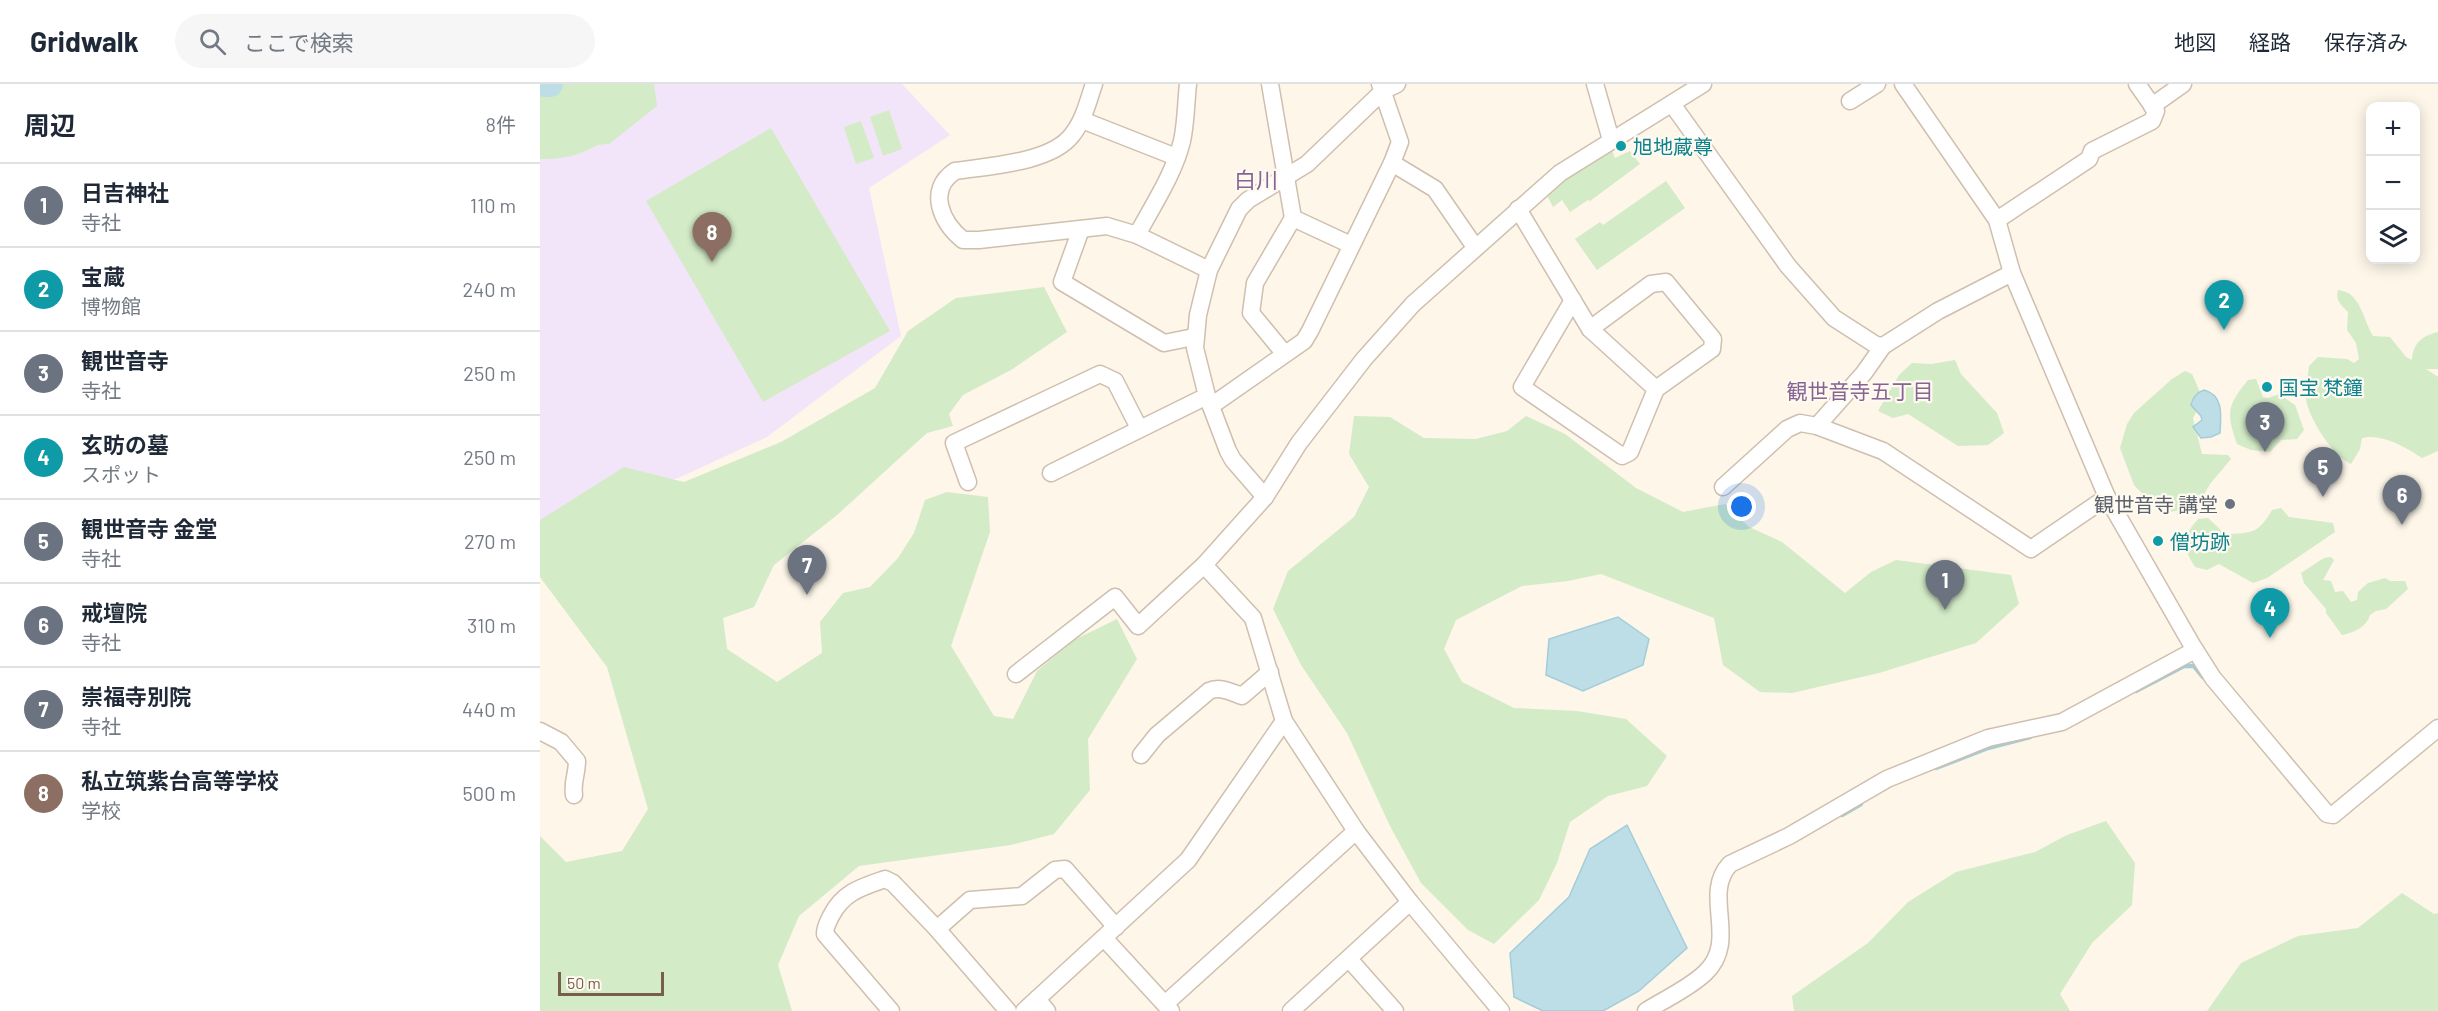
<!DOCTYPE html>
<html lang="ja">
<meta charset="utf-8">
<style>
:root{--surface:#fff;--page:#f6f6f7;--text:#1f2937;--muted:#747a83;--line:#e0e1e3;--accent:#7c3aed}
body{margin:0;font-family:Barlow,"Noto Sans JP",sans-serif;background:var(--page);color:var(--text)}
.controls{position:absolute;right:18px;top:18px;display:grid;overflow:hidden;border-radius:12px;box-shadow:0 3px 15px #0003}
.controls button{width:54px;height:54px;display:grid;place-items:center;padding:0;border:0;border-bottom:2px solid var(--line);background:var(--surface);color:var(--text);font:30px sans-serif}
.scale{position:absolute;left:18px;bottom:15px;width:106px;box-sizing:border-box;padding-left:6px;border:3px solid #785e4c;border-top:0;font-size:16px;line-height:21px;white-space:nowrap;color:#785e4c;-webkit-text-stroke:4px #fffaf0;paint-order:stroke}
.you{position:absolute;left:1202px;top:423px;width:21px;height:21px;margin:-15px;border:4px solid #fff;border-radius:50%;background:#1a73e8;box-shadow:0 0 0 9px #1a73e833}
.badge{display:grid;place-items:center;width:39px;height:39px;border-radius:50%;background:var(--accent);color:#fff;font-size:20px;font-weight:700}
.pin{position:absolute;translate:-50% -50px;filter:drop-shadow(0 2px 3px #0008)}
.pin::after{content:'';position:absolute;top:32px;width:21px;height:18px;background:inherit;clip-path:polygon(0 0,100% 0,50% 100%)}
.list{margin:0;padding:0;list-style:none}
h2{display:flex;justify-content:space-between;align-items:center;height:78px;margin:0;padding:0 24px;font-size:26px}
h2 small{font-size:20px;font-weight:400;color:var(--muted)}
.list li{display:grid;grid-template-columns:39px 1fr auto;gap:18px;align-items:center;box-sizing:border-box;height:84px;padding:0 24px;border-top:2px solid var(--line)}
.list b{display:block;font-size:22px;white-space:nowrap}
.list p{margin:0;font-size:20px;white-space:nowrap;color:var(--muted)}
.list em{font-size:20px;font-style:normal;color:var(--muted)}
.icon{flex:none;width:33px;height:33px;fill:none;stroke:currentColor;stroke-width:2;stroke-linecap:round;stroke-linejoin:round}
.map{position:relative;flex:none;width:1898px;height:927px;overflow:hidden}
header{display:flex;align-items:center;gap:36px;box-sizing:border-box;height:84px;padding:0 30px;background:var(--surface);border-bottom:2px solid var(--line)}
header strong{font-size:28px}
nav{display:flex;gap:33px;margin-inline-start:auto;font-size:21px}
.search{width:420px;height:54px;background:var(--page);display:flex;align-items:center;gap:15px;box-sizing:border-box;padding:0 21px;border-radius:33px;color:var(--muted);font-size:22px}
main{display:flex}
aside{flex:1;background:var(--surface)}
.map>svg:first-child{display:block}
</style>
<header>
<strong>Gridwalk</strong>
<div class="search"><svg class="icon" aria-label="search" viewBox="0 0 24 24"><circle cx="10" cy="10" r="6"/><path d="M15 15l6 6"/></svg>ここで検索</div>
<nav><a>地図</a><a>経路</a><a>保存済み</a></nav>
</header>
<main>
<aside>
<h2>周辺<small>8件</small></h2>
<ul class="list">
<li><span class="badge" style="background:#6b7280">1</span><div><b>日吉神社</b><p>寺社</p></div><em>110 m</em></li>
<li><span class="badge" style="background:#0f9aa8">2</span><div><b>宝蔵</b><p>博物館</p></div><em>240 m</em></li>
<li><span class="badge" style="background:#6b7280">3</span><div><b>観世音寺</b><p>寺社</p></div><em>250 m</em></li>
<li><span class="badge" style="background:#0f9aa8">4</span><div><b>玄昉の墓</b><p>スポット</p></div><em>250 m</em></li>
<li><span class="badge" style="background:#6b7280">5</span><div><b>観世音寺 金堂</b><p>寺社</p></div><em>270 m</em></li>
<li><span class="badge" style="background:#6b7280">6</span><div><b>戒壇院</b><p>寺社</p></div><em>310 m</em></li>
<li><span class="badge" style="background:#6b7280">7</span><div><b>崇福寺別院</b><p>寺社</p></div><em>440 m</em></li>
<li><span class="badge" style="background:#8d6e63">8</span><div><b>私立筑紫台高等学校</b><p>学校</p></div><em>500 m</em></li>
</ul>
</aside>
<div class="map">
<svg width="1898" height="927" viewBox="0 0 1898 927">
<rect width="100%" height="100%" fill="#fdf6e9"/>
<!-- education -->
<path fill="#f3e5f9" d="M77 0H362L410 51 329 104 361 252 227 353 138 394 0 440V44Z"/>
<!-- green -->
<g fill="#d3ebc7">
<path d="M0 0H114L117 22 69 60C56 59 50 66 38 70 26 74 13 75 0 75Z"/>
<path d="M349 26 362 65 343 72 330 33Z"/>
<path d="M321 37 334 74 316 80 304 43Z"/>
<path d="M231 44 350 247 223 318 106 117Z"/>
<path d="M1071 64 1075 74 1090 67 1100 80 1050 117 1048 116 1030 128 1022 116 1013 123 1006 109Z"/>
<path d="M1126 97 1145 124 1057 186 1035 155 1060 138 1063 141Z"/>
<path d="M504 203 527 248 471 286 423 311 409 330 413 342 387 349 297 431 234 481 214 523 183 534 187 565 237 598 282 569 280 538 303 509 330 503 358 474 374 449 385 416 407 408 448 413 450 448 411 562 454 632 473 635 497 587 534 556 577 535 597 575 548 655 550 706 514 750 471 761 319 782 259 832 238 881 252 927H0V752L26 778 82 767 108 725 67 583 0 493V436L84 383 144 398 241 358 335 304 368 247 416 214Z"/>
<path d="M1798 206C1821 208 1823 236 1833 252L1850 253 1866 273 1872 276C1873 260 1881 252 1898 248V285H1886L1898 293V367L1882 374C1866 363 1841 349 1822 354L1820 365 1811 380C1793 372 1769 335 1766 315 1765 305 1768 292 1769 282L1778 273 1807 275 1814 279 1819 275 1816 259 1807 246 1808 228C1801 221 1795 216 1798 206Z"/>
<path d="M1415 276 1421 290 1457 329 1464 349 1448 361 1418 362 1368 330 1353 334 1338 327 1359 291 1372 279 1391 280Z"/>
<path d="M1645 287 1652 290 1663 315 1653 334 1662 370 1688 371 1691 375 1670 400 1656 424 1621 429 1594 401 1580 364 1587 340 1594 329 1632 295Z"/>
<path d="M1716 295 1723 313 1728 314 1739 310 1755 321 1764 346 1757 355 1741 356 1730 368 1711 366 1697 360C1686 328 1687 322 1708 296Z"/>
<path d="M814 332 850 333 884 354 936 355 967 347 986 332 1025 350 1096 404 1143 428 1185 420 1209 443 1242 458 1305 509 1331 488 1356 476 1471 491 1479 520 1436 559 1339 589 1252 609 1220 608 1183 581 1174 534 1061 490 1028 497 982 502 916 536 904 565 922 598 974 624 1037 627 1086 635 1127 672 1107 702 1068 712 1030 738 1017 779 999 816 954 860 928 846 881 799 850 742 807 649 761 581 733 525 748 487 814 433 829 403 809 370Z"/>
<path d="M1741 424 1749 433 1793 439 1795 448 1727 494 1713 499 1679 480 1667 486 1655 483C1642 461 1641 455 1658 435L1668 434 1685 450C1712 449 1718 450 1732 426Z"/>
<path d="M1791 473 1794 476 1783 496 1791 497 1795 508 1803 507 1811 518 1817 516 1818 508 1828 499 1845 494 1850 497H1865L1868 505 1846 525 1836 527 1830 531C1827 542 1814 549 1802 551L1786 529V525L1764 499 1761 489 1784 474Z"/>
<path d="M1566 737 1595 779 1592 821 1552 859 1520 910 1530 927H1254L1252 912 1328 859 1368 818 1416 788 1495 768 1527 751Z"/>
<path d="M1862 809 1894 830 1898 829V927H1667L1701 879 1758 852 1818 844Z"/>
</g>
<!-- water -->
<g fill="#bddee7" stroke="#a3cdd9" stroke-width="1.5">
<path d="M1664 306C1684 311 1681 332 1680 349L1671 353 1661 354 1653 343 1662 336 1661 332 1651 321C1653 313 1656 309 1664 306Z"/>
<path d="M1078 533 1109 555 1103 581 1043 607 1006 591 1009 555Z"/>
<path d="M1087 741 1147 864 1099 907 1063 927H1003L974 913 970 869 1029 813 1050 765Z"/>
</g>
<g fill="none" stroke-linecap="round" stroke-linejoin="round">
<!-- stream -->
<g stroke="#a3cdd9" stroke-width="4.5">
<path d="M1596 607 1644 582H1654L1663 593"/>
<path d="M1396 684 1448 664 1490 653"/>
<path d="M1302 731 1321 720"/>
</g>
<!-- river -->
<path stroke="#bddee7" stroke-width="26" d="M5 0H10"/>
<!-- street casing -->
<g stroke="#cfbfae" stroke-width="19">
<g id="street">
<path d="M554 0C548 17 544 36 532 51 511 79 447 82 415 87 386 106 402 139 423 156H439L567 142 597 151 669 186"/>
<path d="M730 0 753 134 811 161"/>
<path d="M1055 0 1071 56"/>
<path d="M1363 0 1457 136 1472 189 1567 413 1652 561 1673 594 1787 730 1793 731 1898 644"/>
<path d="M1310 17 1337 0"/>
<path d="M1132 20 1248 182 1294 234 1336 261 1343 262 1398 227 1472 189"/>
<path d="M1612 22 1643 0"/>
<path d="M542 36 636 73"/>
<path d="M852 79 895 105 935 163"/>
<path d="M978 125 1050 245 1116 305 1090 368 1082 372 982 303 1033 216"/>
<path d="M1457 136 1549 75 1552 67 1612 37 1616 27 1597 0"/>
<path d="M541 145 522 198 624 259 654 253"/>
<path d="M597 151C613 121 634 90 642 57 646 39 646 18 648 0"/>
<path d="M1050 245 1111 200 1126 198 1173 255 1172 265 1116 305"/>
<path d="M1343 262 1324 289 1277 342 1343 367 1491 465 1567 413"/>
<path d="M744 269 711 229 715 199 753 134"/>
<path d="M671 322 764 257 770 247 852 79 860 58 840 0"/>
<path d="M511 389 667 312"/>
<path d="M428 398 414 359 560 290 575 297 599 344"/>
<path d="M1183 403 1247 345 1260 339 1277 342"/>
<path d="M725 413 693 376 688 367 667 312 655 264 658 231 669 186 699 125 708 116 767 80 843 7 857 0"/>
<path d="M476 590 575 513 598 542 664 481"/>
<path d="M0 647 21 658 37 677C37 691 32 697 34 711"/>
<path d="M601 671 617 651 669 607C680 602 691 608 702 612L730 588"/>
<path d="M397 845 430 816 482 812 515 786 525 785 576 843"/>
<path d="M564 854 631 927"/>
<path d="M809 875 855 927"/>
<path d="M497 915 507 927"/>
<path d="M625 920 816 747"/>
<path d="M351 927 285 850C285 843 288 838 291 832 303 808 322 803 345 795L353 799 397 845 468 927"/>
<path d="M484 927 648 776 744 637"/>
<path d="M751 927 870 818"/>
<path d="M961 927 870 818 816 747 744 637 713 534 664 481 725 413 759 359 824 275 873 220 1020 89 1163 0"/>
<path d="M1106 927C1125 915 1148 905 1165 889 1200 856 1161 811 1190 780L1249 752 1347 695 1448 654 1522 638 1655 566"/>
</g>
</g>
<!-- street -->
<use href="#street" stroke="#fff" stroke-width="16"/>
</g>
<!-- markers -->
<g fill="#0f9aa8" stroke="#fffaf0" stroke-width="2">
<circle cx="1081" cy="62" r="6"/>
<circle cx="1727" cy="303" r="6"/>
<circle cx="1618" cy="457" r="6"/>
</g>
<circle fill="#6b7280" stroke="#fffaf0" stroke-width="2" cx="1690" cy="420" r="6"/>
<g text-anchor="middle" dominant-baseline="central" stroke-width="4.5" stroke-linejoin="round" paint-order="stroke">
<!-- culture labels -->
<g font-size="20" fill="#0d838f" stroke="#fffaf0" text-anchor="start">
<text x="1093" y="62">旭地蔵尊</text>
<text x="1739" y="303">国宝 梵鐘</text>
<text x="1630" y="457">僧坊跡</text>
</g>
<!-- worship labels -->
<g font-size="20" fill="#5b616d" stroke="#fffaf0" text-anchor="end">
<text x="1678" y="420">観世音寺 講堂</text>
</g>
<!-- neighbourhood labels -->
<g font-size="21" fill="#876493" stroke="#fffaf0">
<text x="1320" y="306">観世音寺五丁目</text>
</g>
<!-- quarter labels -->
<g font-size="22" fill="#876493" stroke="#fffaf0">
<text x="716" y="95">白川</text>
</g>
</g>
</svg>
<div class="controls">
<button>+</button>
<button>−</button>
<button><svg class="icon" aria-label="layers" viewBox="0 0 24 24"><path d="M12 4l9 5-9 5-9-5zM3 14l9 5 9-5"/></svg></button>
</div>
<div class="scale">50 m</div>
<div class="you"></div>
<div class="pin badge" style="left:1405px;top:526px;background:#6b7280">1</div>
<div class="pin badge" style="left:1684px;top:246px;background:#0f9aa8">2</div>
<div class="pin badge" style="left:1725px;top:368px;background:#6b7280">3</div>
<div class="pin badge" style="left:1730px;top:554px;background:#0f9aa8">4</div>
<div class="pin badge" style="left:1783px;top:413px;background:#6b7280">5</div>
<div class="pin badge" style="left:1862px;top:441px;background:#6b7280">6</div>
<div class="pin badge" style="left:267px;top:511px;background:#6b7280">7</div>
<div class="pin badge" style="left:172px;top:178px;background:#8d6e63">8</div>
</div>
</main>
